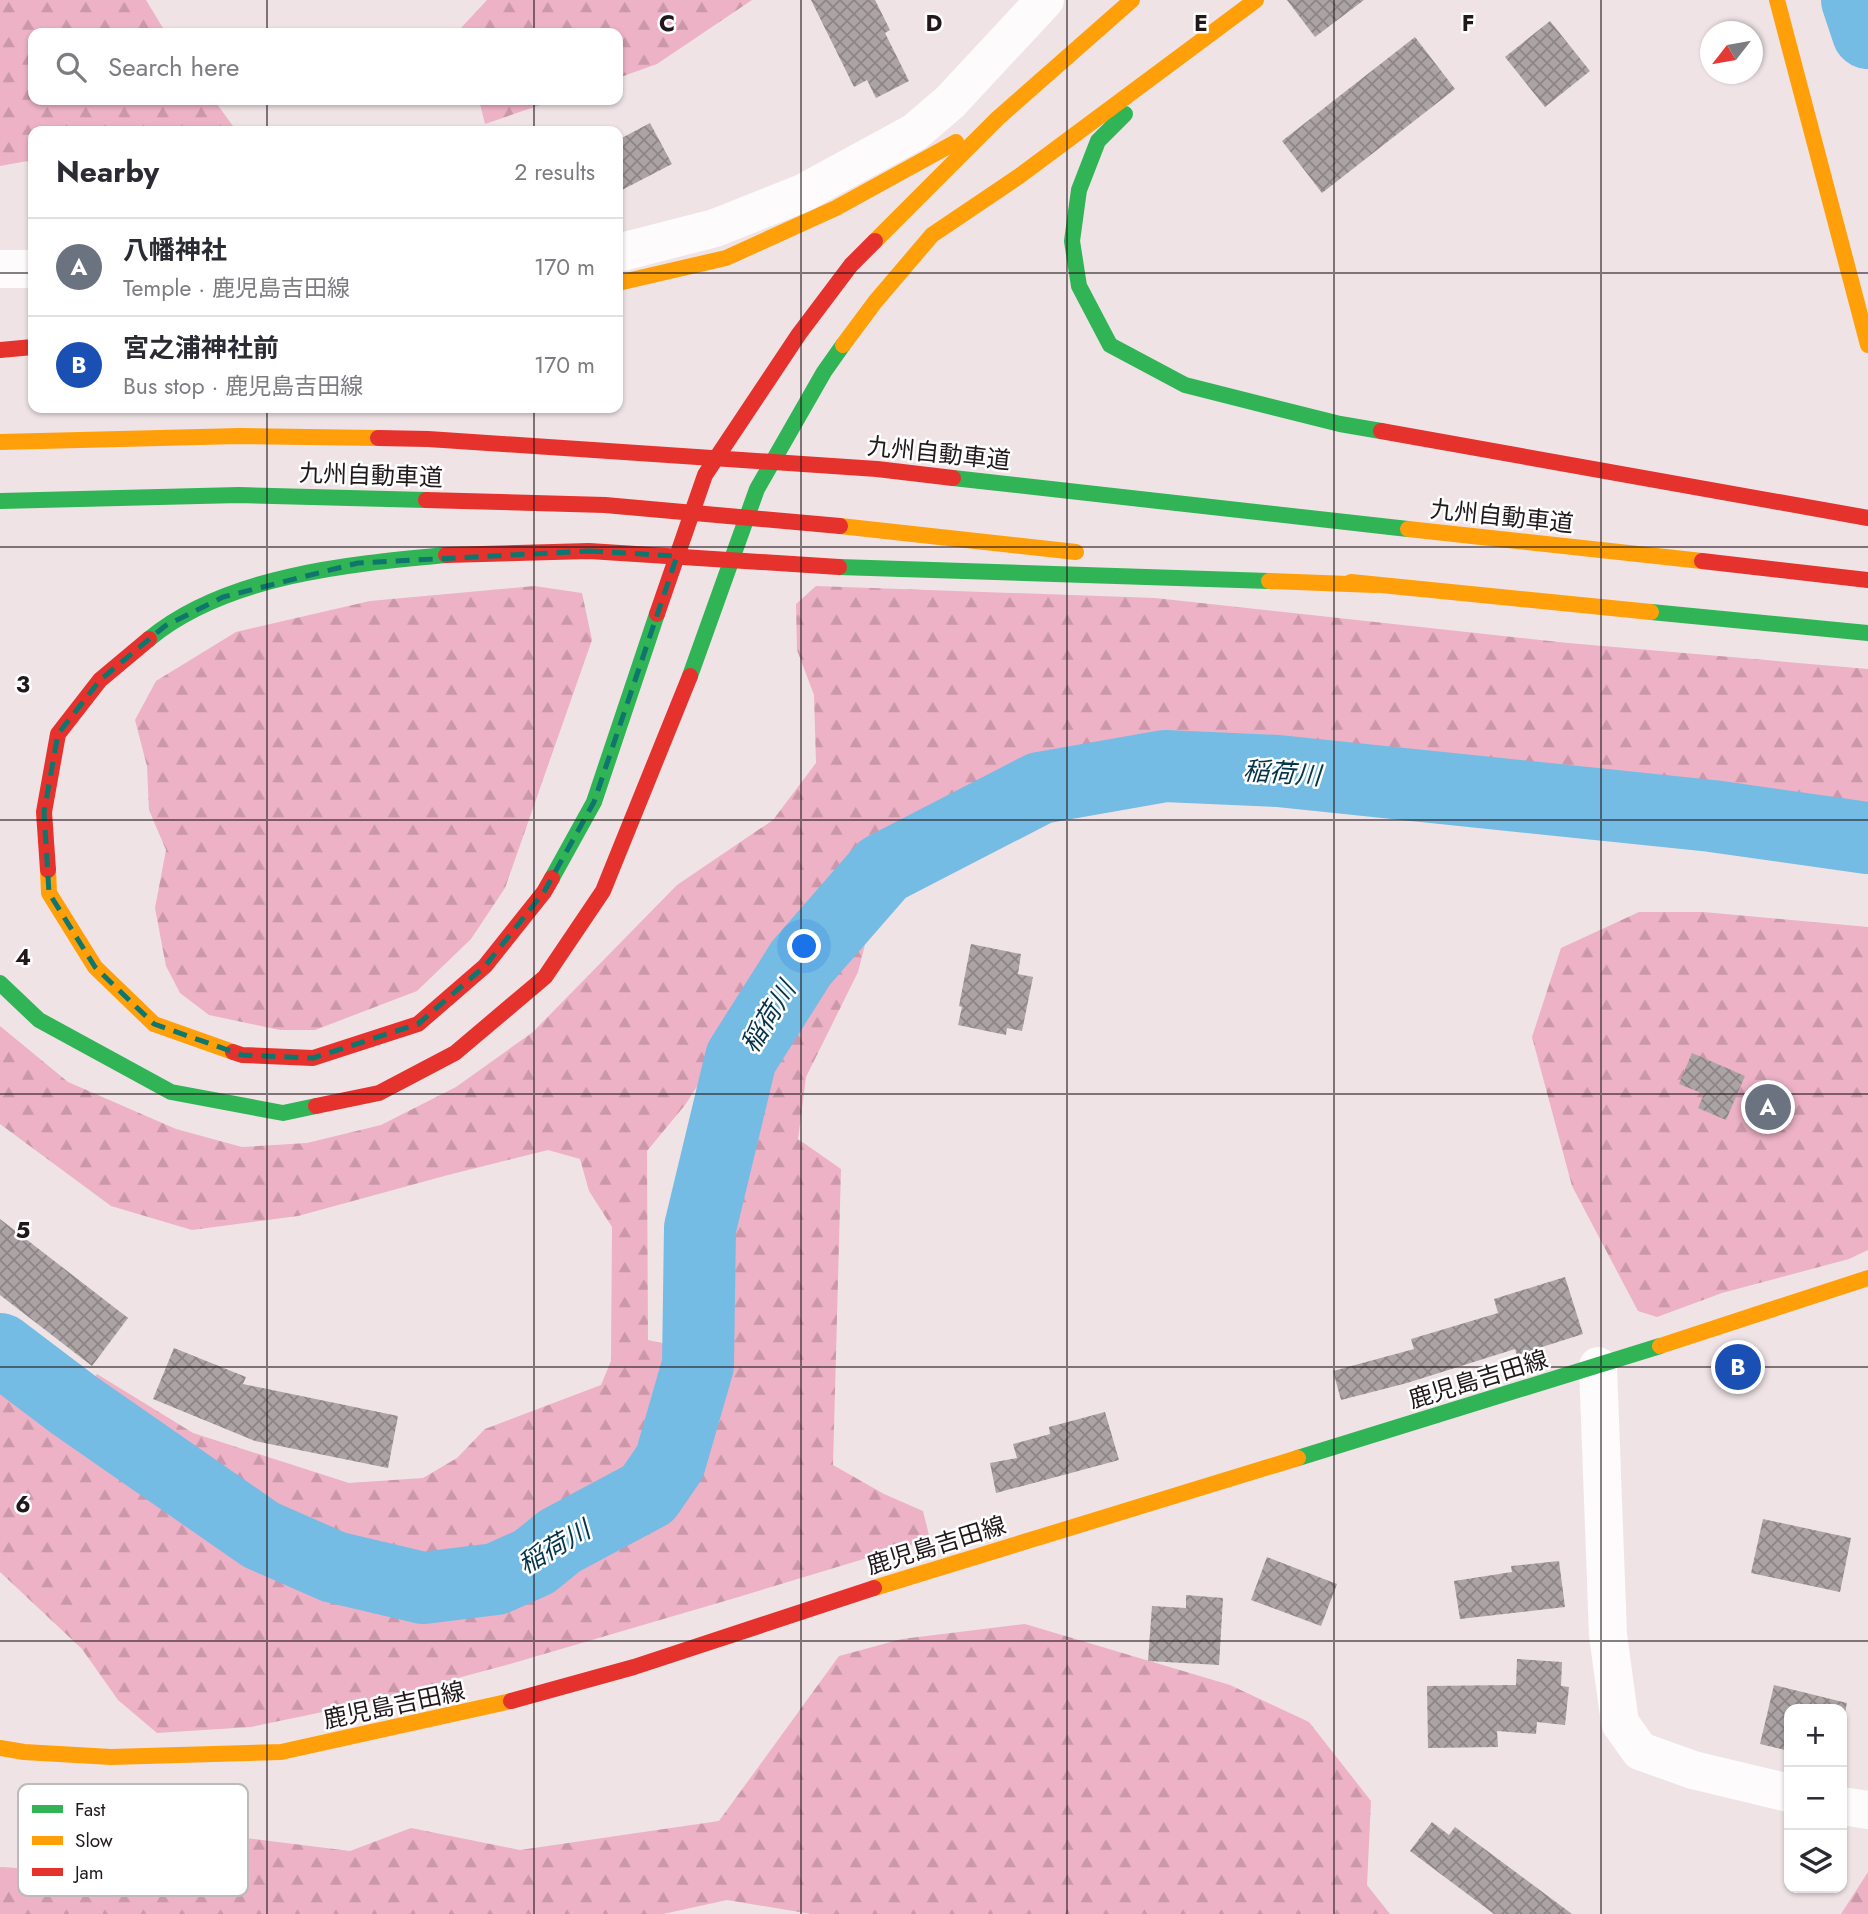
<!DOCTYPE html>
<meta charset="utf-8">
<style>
:root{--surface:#fff;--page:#f7f7f7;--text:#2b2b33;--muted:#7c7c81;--line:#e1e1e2;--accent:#685f61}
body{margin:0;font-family:Jost,"Noto Sans JP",sans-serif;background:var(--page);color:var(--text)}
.controls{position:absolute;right:21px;bottom:21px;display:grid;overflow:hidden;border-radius:14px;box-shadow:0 2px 5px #0004}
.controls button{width:63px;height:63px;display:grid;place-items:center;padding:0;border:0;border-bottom:2px solid var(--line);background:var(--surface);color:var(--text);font:35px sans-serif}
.compass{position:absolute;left:1700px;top:21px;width:63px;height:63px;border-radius:50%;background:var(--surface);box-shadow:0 2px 5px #0004;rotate:239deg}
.you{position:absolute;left:805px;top:947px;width:24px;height:24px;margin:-18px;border:5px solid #fff;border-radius:50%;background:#1a73e8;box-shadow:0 0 0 10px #1a73e833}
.badge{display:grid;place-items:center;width:46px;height:46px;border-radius:50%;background:var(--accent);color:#fff;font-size:23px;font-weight:700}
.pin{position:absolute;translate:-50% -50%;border:4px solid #fff;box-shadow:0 2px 7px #0006}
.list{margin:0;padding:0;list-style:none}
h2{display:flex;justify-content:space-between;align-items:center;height:91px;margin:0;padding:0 28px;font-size:30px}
h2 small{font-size:23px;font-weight:400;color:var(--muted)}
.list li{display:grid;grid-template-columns:46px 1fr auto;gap:21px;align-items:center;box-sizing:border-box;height:98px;padding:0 28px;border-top:2px solid var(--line)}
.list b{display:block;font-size:26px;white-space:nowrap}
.list p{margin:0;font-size:23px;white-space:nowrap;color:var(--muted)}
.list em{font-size:23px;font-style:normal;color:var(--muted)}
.icon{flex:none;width:38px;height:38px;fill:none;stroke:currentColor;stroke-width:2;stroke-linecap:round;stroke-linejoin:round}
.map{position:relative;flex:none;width:1868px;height:1914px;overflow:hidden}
.search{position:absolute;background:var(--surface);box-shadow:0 2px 5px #0004;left:28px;top:28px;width:595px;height:77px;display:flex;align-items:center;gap:18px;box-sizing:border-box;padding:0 24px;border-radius:14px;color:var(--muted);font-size:26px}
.panel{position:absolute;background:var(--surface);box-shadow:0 2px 5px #0004;left:28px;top:126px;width:595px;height:287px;border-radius:14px}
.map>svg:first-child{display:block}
</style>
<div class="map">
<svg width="1868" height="1914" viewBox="0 0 1868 1914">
<defs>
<pattern id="forest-firs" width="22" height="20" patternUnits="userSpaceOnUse" patternTransform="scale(1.75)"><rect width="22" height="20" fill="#edb2c6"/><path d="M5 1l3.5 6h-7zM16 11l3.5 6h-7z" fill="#cb98aa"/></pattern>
<pattern id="building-cross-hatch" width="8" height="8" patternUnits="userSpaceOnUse" patternTransform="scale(1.75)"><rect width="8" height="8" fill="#aca3a5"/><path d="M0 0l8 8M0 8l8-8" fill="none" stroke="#8c8486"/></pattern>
</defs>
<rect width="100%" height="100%" fill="#efe3e6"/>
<!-- forest -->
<g fill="url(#forest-firs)">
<path d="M0 0H146L166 33H33V100H214L233 126 201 131H33V160L0 166Z"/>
<path d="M487 0H752L657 64 618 78V33H463L461 28Z"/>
<path d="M479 100H555L485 124Z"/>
<path d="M534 586 582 593 592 640 505 888 471 939 417 991 315 1030H280L209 1015 180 993 166 966 155 908 166 850 149 810 147 766 135 720 156 681 236 632 370 601Z"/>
<path d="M816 586 1155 598 1568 643 1868 669V816L1821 807 1625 784 1399 766 1189 743 1073 760 967 799 907 831 830 894 759 992 685 1105 647 1151 648 1340 709 1353 694 1207 712 1126 803 979 845 930 869 929 858 972 806 1077 798 1139 841 1169 833 1465 884 1494 923 1511 930 1539 735 1598 510 1664 361 1704 251 1727 157 1733 118 1700 82 1649 0 1572V1366L53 1409 68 1412 97 1374 193 1433 349 1483 423 1478 457 1458 485 1429 601 1385 611 1361 612 1227 589 1191 580 1159 548 1150 448 1175 298 1216 192 1230 111 1206 0 1124V1026L68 1082 176 1129 242 1147 307 1143 381 1125 456 1087 533 1032 677 885 773 820 816 763 814 695 797 650 796 604Z"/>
<path d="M1639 912H1703L1868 927V1250L1849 1259 1722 1293 1657 1317 1638 1311 1572 1186 1532 1037 1561 948Z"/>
<path d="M1025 1624 1230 1685 1309 1722 1371 1801 1367 1885 1390 1914H811L727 1900 663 1914H0V1867L83 1872 213 1834 350 1851 411 1828 520 1850 719 1821 839 1656 902 1639Z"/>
<path d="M1868 1872V1914H1841Z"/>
</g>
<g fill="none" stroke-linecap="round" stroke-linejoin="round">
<!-- river -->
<g stroke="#74bce3" stroke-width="72">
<path d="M1857 0 1868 33"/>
<path d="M0 1349 74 1405 261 1535 334 1567 423 1588 496 1579 534 1562 560 1541 648 1494 670 1462 698 1365 700 1228 741 1058 801 963 883 869 1040 788 1165 766 1278 771 1712 816 1868 838"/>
</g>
</g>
<!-- building -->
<g fill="url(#building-cross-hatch)">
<path d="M811 0H875L890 30 885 33 909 81 876 98 867 80 854 87Z"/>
<path d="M1287 0H1364L1315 37Z"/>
<path d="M1550 21 1590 71 1545 107 1505 57Z"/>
<path d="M1415 37 1455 89 1322 193 1282 141Z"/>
<path d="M650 123 672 164 618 192V140Z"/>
<path d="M971 944 1021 954 1018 974 1033 977 1022 1031 1007 1028 1006 1035 958 1025 962 1007 959 1006Z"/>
<path d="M1692 1053 1745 1076 1726 1120 1698 1108 1704 1094 1679 1084Z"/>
<path d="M0 1219 128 1318 92 1366 0 1295Z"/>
<path d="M1565 1277 1583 1334 1517 1355 1515 1349 1407 1383 1341 1400 1333 1371 1414 1349 1411 1339 1498 1313 1494 1299Z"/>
<path d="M174 1348 246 1377 243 1384 398 1416 388 1468 255 1441 153 1399Z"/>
<path d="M1105 1412 1119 1460 996 1493 990 1463 1017 1458 1013 1444 1050 1434 1049 1427Z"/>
<path d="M1763 1519 1851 1538 1840 1592 1751 1573Z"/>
<path d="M1267 1557 1337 1584 1321 1626 1251 1600Z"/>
<path d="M1559 1561 1565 1607 1460 1619 1454 1581 1512 1572 1511 1566Z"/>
<path d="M1186 1595 1223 1598 1219 1665 1148 1661 1152 1606 1186 1608Z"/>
<path d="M1517 1659 1562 1662 1561 1686 1569 1687 1565 1725 1537 1722 1536 1734 1497 1731 1498 1747 1428 1748 1427 1686 1516 1685Z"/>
<path d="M1774 1685 1847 1703 1842 1725V1709H1789V1751L1760 1744Z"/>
<path d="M1432 1822 1449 1835 1455 1827 1572 1914H1494L1410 1851Z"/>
</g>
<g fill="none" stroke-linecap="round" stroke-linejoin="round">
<!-- street -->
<g stroke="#fdfbfb" stroke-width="38">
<path d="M618 253 715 228 803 193 915 132 950 102 1045 0"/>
<path d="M0 269H33"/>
<path d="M1598 1366 1608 1635 1620 1723 1640 1751 1693 1770 1789 1793"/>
<path d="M1842 1806 1868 1810"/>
</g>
<!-- fast -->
<g stroke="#30b455" stroke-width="16">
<path d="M1125 114 1098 141 1079 190 1072 241 1079 286 1110 345 1185 385 1340 424 1381 431"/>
<path d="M953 478 1408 529"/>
<path d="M0 501 239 495 426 500"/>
<path d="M839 567 1269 581"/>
<path d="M1651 612 1868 633"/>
<path d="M149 639C226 575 350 564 446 555"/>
<path d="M690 676 757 489 824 372 843 345"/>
<path d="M552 878 594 802 657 614"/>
<path d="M0 983 39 1020 171 1092 283 1113 316 1106"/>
<path d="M1298 1458 1660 1346"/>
</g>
<!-- slow -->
<g stroke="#ff9f0a" stroke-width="16">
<path d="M1777 0 1868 345"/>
<path d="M875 241 998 118 1132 0"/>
<path d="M618 283 726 258 836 208 956 142"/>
<path d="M843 345 875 302 932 235 1018 177 1256 0"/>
<path d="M0 442 240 436 378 438"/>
<path d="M840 526 1076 552"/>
<path d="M1408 529 1702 561"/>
<path d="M1269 581 1375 585"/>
<path d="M1351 582 1651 612"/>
<path d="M48 870 49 893 95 967 154 1024 233 1052"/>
<path d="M1660 1346 1868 1278"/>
<path d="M874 1588 1298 1458"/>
<path d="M0 1748 24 1752 111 1757 281 1752 511 1701"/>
</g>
<!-- jam -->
<g stroke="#e5322d" stroke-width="16">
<path d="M0 350 33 347"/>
<path d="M1381 431 1868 518"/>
<path d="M378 438 428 439 877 469 953 478"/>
<path d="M426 500 605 505 840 526"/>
<path d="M446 555 589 551 839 567"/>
<path d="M1702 561 1868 580"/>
<path d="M657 614 705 475 799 334 851 265 875 241"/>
<path d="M48 870 44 812 58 734 100 680 149 639"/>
<path d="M233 1052 242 1055 313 1058 418 1024 485 966 544 892 552 878"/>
<path d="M316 1106 379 1093 455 1053 545 977 603 891 690 676"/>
<path d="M511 1701 634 1667 874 1588"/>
</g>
</g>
<!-- marked area -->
<path fill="none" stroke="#0f766e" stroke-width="5" stroke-dasharray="14 9" stroke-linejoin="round" d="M589 551 677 556 594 802 544 892 485 966 418 1024 313 1058 242 1055 154 1024 95 967 49 893 44 812 58 734 100 680 165 626 223 597 358 563Z"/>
<!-- grid -->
<path fill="none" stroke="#20181a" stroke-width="2" stroke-opacity="0.55" d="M267 0V33M534 0V33M801 0V1914M1067 0V1914M1334 0V1914M1601 0V1914M267 100V131M534 100V131M0 273H33M618 273H1868M267 408V1914M534 408V1914M0 547H1868M0 820H1868M0 1094H1868M0 1367H1868M0 1641H1868"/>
<g text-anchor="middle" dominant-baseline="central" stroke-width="5" stroke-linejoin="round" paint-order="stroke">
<!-- street labels -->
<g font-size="24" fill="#20181a" stroke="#fff">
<text transform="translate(939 453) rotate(6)">九州自動車道</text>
<text transform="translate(371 475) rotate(2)">九州自動車道</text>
<text transform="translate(1502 516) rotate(6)">九州自動車道</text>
<text transform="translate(1478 1379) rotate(-17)">鹿児島吉田線</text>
<text transform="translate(936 1545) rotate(-17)">鹿児島吉田線</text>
<text transform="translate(394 1705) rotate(-12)">鹿児島吉田線</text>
</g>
<!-- water labels -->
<g font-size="26" font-style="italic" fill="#05354b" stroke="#fff">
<text transform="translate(1282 773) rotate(4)">稲荷川</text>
<text transform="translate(768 1017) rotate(-58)">稲荷川</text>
<text transform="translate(554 1547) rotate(-30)">稲荷川</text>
</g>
</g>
<!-- legend -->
<rect x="18" y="1784" width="230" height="112" rx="10" fill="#fff" stroke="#bcbaba" stroke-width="2"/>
<rect x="32" y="1805" width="31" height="8" fill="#30b455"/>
<rect x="32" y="1836" width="31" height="9" fill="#ff9f0a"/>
<rect x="32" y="1868" width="31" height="8" fill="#e5322d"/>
<g font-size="19" fill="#20181a">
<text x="75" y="1816">Fast</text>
<text x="75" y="1847">Slow</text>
<text x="75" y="1879">Jam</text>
</g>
<g font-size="23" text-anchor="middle" font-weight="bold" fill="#20181a" stroke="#fff" stroke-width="5" stroke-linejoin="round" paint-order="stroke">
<text x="667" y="31">C</text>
<text x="934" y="31">D</text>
<text x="1201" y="31">E</text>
<text x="1468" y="31">F</text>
<text x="23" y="692">3</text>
<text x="23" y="965">4</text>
<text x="23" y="1238">5</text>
<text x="23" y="1512">6</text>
</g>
</svg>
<div class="controls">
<button>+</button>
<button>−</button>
<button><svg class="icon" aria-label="layers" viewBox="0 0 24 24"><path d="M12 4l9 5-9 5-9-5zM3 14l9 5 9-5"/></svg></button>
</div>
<svg class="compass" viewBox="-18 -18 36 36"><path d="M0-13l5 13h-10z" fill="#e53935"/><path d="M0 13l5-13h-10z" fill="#7c7c81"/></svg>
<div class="you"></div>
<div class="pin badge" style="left:1768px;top:1107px;background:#6b7280">A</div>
<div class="pin badge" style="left:1738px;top:1367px;background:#1a4fb4">B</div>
<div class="search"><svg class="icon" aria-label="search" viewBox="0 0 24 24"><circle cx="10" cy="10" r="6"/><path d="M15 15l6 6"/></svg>Search here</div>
<section class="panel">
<h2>Nearby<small>2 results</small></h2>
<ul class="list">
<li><span class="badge" style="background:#6b7280">A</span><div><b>八幡神社</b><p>Temple · 鹿児島吉田線</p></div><em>170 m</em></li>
<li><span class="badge" style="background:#1a4fb4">B</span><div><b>宮之浦神社前</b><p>Bus stop · 鹿児島吉田線</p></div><em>170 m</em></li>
</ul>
</section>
</div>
